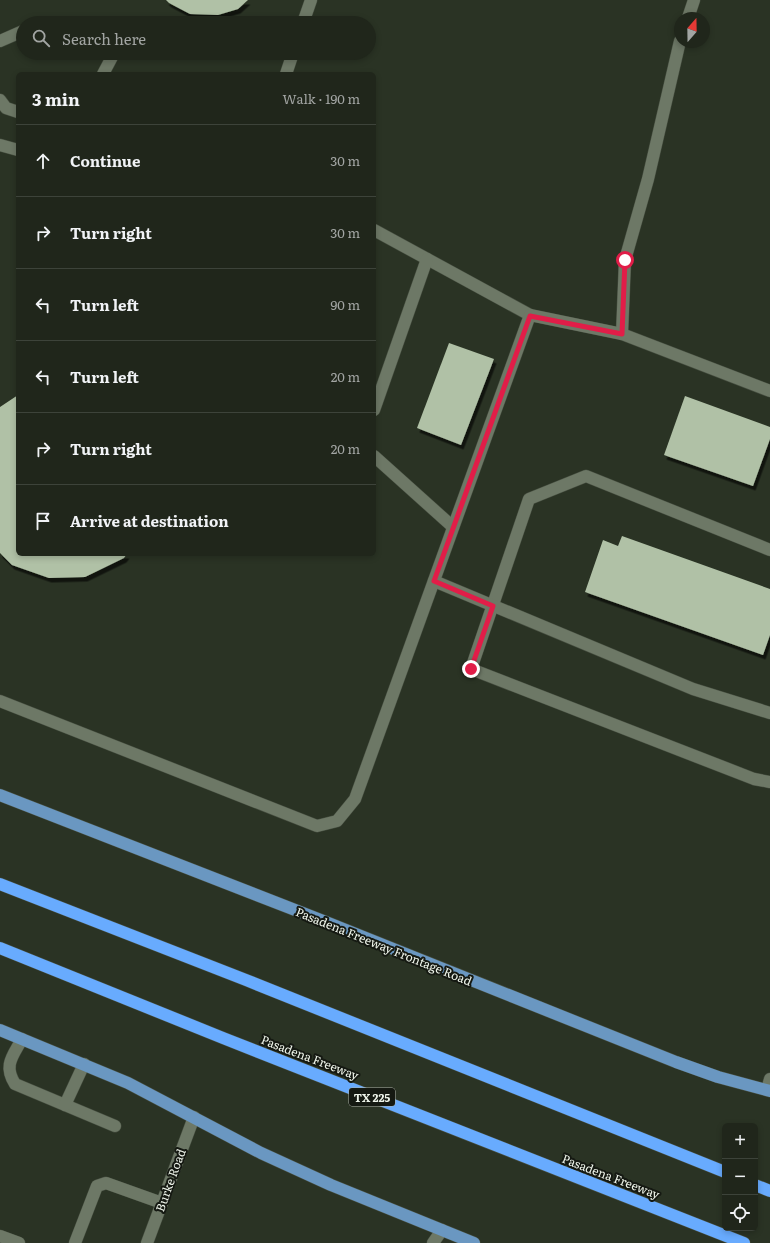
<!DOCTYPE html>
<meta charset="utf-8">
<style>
:root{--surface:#20261b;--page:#2d3228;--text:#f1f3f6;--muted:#a2a5a3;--line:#3d433a}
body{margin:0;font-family:Literata,serif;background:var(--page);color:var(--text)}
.controls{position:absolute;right:12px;bottom:12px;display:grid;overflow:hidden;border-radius:6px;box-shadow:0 2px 6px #0003}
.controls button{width:36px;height:36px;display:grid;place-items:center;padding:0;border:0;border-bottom:1px solid var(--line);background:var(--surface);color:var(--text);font:20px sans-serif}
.compass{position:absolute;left:674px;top:12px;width:36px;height:36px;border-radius:50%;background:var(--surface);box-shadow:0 2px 6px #0003;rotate:20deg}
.stop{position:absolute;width:12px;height:12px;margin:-9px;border:3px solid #e11d48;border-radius:50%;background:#fff}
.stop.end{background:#e11d48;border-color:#fff;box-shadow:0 1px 4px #0008}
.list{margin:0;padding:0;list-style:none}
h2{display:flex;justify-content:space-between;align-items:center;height:52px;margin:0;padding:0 16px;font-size:17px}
h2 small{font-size:13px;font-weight:400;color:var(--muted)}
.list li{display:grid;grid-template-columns:26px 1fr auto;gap:12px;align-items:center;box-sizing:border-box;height:72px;padding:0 16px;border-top:1px solid var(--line)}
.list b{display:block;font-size:15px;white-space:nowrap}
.list em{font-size:13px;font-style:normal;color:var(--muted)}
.icon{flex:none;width:22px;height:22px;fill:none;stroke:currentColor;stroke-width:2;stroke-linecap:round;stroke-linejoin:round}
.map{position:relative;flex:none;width:770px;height:1243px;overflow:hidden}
.search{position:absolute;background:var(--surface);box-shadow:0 2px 6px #0003;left:16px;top:16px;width:360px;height:44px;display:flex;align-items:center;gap:10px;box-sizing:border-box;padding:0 14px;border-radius:22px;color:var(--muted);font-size:15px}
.panel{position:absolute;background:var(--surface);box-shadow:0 2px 6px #0003;left:16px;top:72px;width:360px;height:484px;border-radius:6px}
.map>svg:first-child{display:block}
</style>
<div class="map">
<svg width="770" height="1243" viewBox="0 0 770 1243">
<defs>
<filter id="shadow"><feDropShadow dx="2.5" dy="4.5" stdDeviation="0" flood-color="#0009"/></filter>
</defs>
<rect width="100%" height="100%" fill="#2a3324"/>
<!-- building -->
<g fill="#b0c1a6" filter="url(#shadow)">
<path d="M166 0H248L238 9 218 15 190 14 169 3Z"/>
<path d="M449 343 494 359 461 445 417 428Z"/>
<path d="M18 395V554H127L124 558 85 577 49 578 12 565 0 553V407Z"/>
<path d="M685 396 770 427V439L753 486 664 455Z"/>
<path d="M622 536 770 589V635L763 655 585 592 603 540 618 546Z"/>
</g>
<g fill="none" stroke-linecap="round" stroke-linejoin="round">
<!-- minor casing -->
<g stroke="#474f41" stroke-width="13">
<g id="minor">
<path d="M688 18 694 0"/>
<path d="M303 23 311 0"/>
<path d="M0 41 23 31"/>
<path d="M103 74 112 57 103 53"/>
<path d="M286 74 293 53"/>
<path d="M0 100 6 108 18 112"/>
<path d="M0 145 18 150"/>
<path d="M374 230 530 315 622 334 770 391"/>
<path d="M622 334 625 260 648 179 680 41"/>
<path d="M374 410 427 259"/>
<path d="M374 456 453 527"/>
<path d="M770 550 586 476 529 499 471 669 754 779 770 782"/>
<path d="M434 581 693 689 770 713"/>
<path d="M0 701 317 826 337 821 355 799 530 315"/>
<path d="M22 1039C13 1056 3 1065 15 1084L115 1126"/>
<path d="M767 1090 770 1079"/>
<path d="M65 1105 84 1064"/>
<path d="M0 1236 19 1243"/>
<path d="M75 1243 97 1186 106 1183 162 1203"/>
<path d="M147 1243 194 1117"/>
<path d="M433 1243 442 1230"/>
</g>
</g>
<!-- major casing -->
<g stroke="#474f41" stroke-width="13">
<g id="major">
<path d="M0 795 326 922 676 1062 718 1077 770 1091"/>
<path d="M0 1030 128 1083 261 1153 331 1185 474 1243"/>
</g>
</g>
<!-- highway casing -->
<g stroke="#474f41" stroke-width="13">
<g id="highway">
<path d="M0 884 246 980 725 1172"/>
<path d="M0 948 223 1038 744 1243"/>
<path d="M755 1185 770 1191"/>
</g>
</g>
<!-- minor -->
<use href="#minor" stroke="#6d7866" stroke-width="12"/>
<!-- major -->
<use href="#major" stroke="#6a97c1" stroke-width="12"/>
<!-- highway -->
<use href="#highway" stroke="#68abfe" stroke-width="12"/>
</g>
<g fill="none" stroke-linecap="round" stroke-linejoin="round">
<!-- route -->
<path stroke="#e11d48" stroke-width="5" d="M471 669 493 606 434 581 530 316 622 334 625 260"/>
</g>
<g text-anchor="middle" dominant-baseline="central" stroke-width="4" stroke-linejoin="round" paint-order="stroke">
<!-- shield labels -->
<rect fill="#151912" stroke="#adb2a9" stroke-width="1" x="349" y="1088" width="46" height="18" rx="3"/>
<g font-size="11" font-weight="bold" fill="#eef4ea">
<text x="372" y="1097">TX 225</text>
</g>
<!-- street labels -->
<g font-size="12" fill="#eef4ea" stroke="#151912">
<text transform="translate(384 946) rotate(22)">Pasadena Freeway Frontage Road</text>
<text transform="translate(310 1057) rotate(21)">Pasadena Freeway</text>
<text transform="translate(611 1176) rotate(21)">Pasadena Freeway</text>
<text transform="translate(170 1180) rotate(-70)">Burke Road</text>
</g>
</g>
</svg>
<div class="controls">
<button>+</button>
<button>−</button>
<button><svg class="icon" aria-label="locate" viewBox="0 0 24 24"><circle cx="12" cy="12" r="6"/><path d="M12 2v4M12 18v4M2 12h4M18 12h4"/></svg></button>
</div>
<svg class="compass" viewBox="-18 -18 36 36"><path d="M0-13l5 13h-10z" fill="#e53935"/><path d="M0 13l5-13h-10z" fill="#a2a5a3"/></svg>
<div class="stop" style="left:625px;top:260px"></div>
<div class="stop end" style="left:471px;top:669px"></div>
<div class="search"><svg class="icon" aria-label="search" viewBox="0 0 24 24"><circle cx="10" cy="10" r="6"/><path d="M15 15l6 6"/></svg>Search here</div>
<section class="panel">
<h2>3 min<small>Walk · 190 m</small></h2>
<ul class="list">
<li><svg class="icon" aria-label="ahead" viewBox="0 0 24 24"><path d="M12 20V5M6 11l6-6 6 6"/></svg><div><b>Continue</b></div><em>30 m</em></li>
<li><svg class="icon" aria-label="right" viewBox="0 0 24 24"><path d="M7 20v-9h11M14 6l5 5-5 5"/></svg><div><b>Turn right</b></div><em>30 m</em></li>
<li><svg class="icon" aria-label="left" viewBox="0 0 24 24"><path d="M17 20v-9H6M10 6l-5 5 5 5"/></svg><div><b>Turn left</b></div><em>90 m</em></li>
<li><svg class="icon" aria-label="left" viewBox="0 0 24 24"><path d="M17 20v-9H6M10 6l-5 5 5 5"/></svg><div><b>Turn left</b></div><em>20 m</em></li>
<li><svg class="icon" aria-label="right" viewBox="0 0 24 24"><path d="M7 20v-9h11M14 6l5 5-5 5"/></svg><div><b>Turn right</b></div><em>20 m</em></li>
<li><svg class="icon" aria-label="arrive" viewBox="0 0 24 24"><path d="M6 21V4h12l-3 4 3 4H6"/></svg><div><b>Arrive at destination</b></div></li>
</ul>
</section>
</div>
